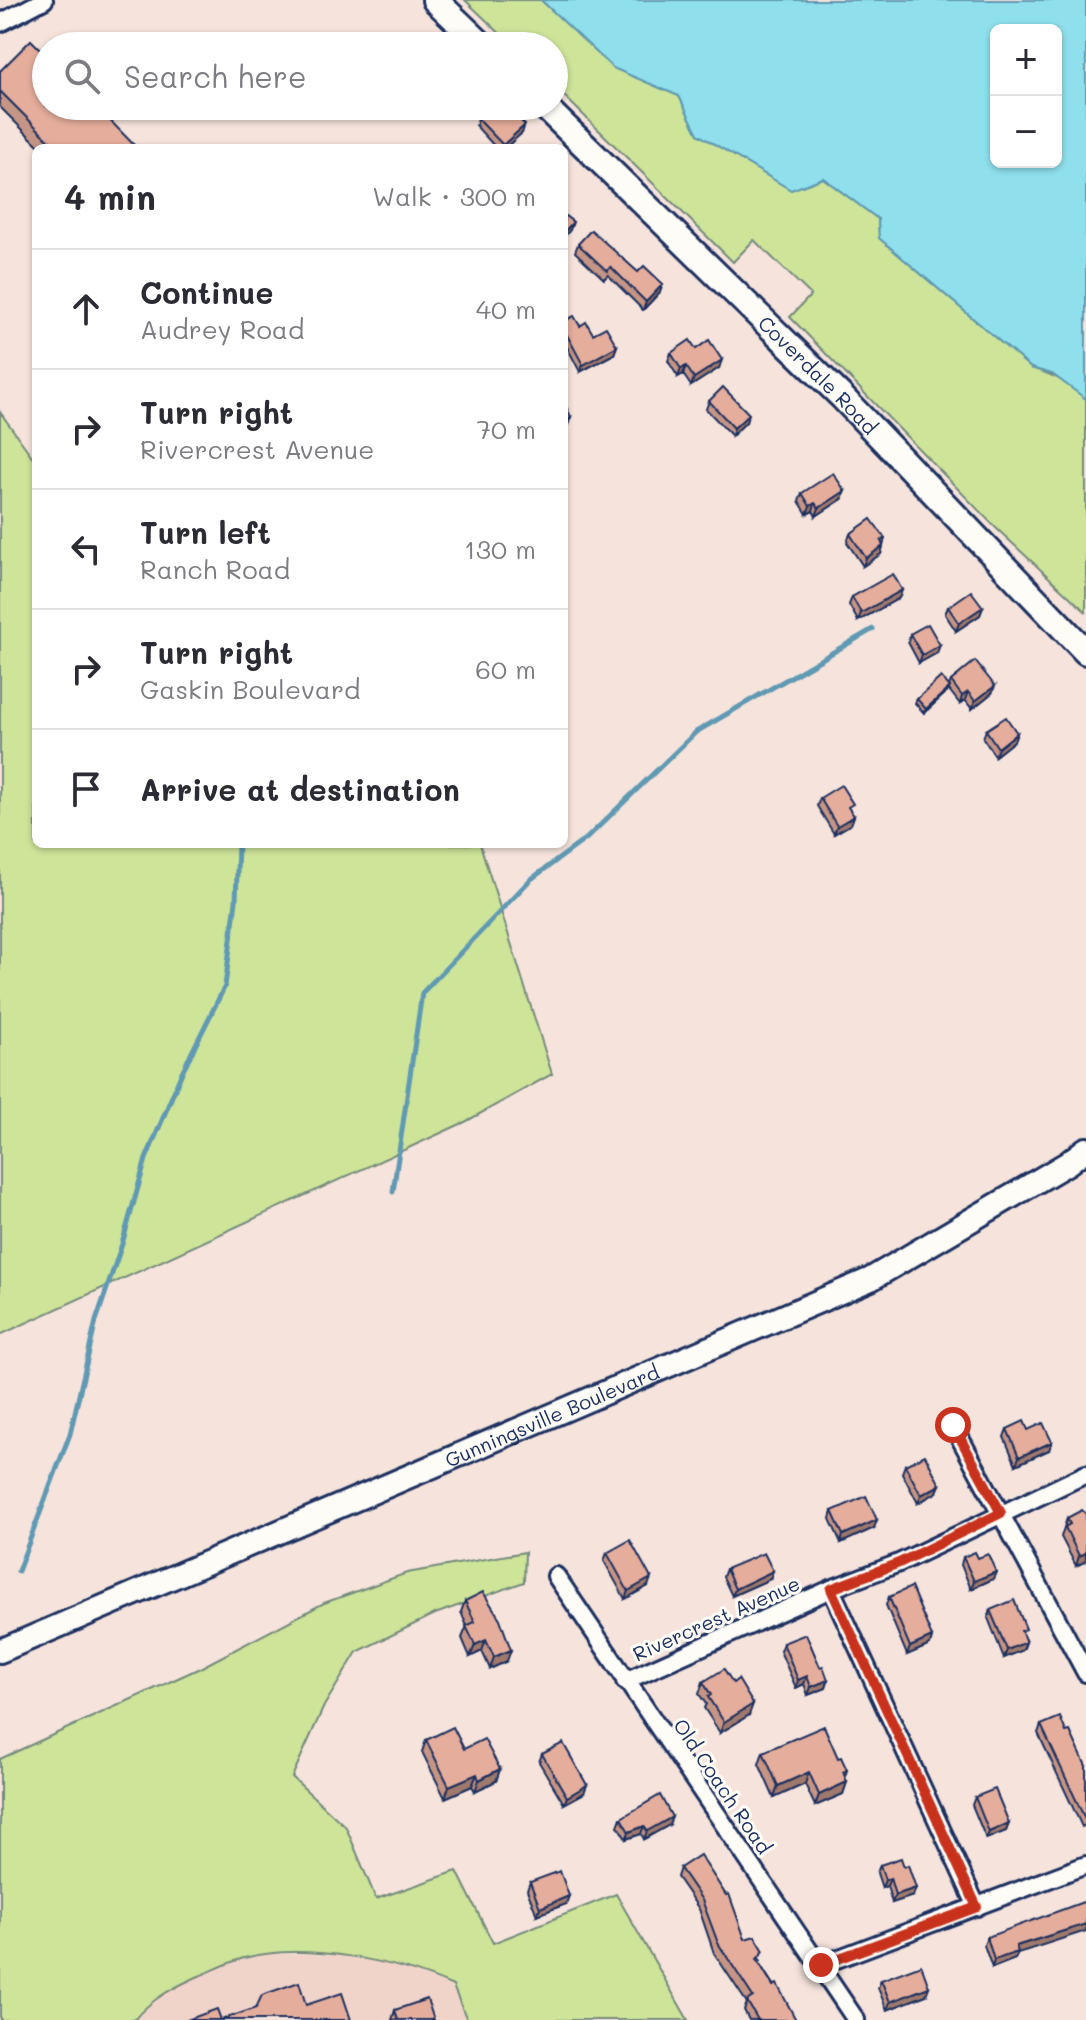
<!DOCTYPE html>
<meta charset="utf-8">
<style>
:root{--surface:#fff;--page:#f7f7f7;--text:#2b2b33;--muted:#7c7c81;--line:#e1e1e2}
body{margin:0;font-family:Mali,sans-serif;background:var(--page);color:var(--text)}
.controls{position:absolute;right:24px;top:24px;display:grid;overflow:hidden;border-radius:12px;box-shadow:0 2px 6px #0004}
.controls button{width:72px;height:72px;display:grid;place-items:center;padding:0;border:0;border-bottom:2px solid var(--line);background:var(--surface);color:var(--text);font:40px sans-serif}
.stop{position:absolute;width:24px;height:24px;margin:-18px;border:6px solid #c8321e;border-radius:50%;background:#fff}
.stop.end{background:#c8321e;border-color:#fff;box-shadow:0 2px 8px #0008}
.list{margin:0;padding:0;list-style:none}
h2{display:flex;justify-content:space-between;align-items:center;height:104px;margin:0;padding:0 32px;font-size:34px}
h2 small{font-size:26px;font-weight:400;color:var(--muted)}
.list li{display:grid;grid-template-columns:52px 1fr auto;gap:24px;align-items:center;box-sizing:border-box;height:120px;padding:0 32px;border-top:2px solid var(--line)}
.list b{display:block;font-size:30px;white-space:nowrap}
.list p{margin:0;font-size:26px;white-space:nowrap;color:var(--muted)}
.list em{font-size:26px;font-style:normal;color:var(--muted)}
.icon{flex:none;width:44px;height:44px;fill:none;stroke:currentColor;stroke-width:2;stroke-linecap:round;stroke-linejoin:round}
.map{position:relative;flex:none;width:1086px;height:2020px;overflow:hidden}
.search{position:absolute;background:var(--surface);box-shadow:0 2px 6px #0004;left:32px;top:32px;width:536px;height:88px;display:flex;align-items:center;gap:20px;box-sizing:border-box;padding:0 28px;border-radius:44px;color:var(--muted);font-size:30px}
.panel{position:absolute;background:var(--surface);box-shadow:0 2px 6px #0004;left:32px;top:144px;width:536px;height:704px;border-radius:12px}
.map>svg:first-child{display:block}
</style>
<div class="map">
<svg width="1086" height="2020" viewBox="0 0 1086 2020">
<rect width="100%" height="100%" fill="#f6e4dc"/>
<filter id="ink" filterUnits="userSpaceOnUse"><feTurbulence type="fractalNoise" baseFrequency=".0125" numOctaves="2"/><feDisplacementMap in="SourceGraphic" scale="16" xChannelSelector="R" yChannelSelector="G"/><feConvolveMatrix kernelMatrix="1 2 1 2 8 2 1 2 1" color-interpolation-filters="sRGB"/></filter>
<g filter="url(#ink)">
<!-- built -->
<path fill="#f1d4c9" d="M272 1954H310L348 1957 405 1967 453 1986 467 2020H134L147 2004 187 1981 244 1958Z"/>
<!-- green -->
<g fill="#cde499" stroke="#748a7c" stroke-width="2">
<path d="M465 0H541L613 68 679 96 698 134 791 190 823 178 878 219 879 238 1031 368C1051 374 1072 383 1086 399V612L996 528 790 317 811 295 754 240 733 262 554 86V46H513Z"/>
<path d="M0 412 36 462V844H480L552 1074 465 1122 0 1335Z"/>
<path d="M525 1552 524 1582 435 1614 357 1652 324 1706 292 1777 346 1827 376 1899 457 1871 493 1943 616 1894 688 2020H467L453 1986C397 1961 306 1942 244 1958 229 1962 214 1970 199 1976 174 1987 151 1999 134 2020H0V1759L200 1668 324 1603 407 1573Z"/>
</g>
<!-- water -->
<path fill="#8fdfec" stroke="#6199b3" stroke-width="2" fill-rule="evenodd" d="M541 0H1086V399L1052 374 1031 368 879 238 878 219 823 178 791 190 698 134 679 96 613 68ZM996 30H1056V162H996Z"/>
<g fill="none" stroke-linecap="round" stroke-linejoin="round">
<!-- stream -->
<g stroke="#6199b3" stroke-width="5">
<path d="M393 1192 422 993 530 880 587 838 696 732 873 629"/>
<path d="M18 1571 70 1434 96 1321 122 1244 146 1159 182 1072 225 986 236 901 238 844"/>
</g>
<!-- minor casing -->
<g stroke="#1b2f5e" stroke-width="22">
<g id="minor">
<path d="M0 23 44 0"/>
<path d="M953 1425 1086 1673"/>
<path d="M556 1576 856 2020"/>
<path d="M831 1589 977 1907"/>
<path d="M625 1681 831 1589 899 1563 1086 1474"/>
<path d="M821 1965 1086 1865"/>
</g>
</g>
<!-- secondary casing -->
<g stroke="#1b2f5e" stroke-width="28">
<g id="secondary">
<path id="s1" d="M0 1651 871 1279 1068 1163 1086 1149"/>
</g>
</g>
<!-- primary casing -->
<g stroke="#1b2f5e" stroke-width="30">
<g id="primary">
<path d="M435 0 483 46"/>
<path id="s2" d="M544 106 842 397 1086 652"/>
</g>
</g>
<!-- minor -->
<use href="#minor" stroke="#fdfcf7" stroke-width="16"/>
<!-- secondary -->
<use href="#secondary" stroke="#fdfcf7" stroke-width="22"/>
<!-- primary -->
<use href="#primary" stroke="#fdfcf7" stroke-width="24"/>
</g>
<!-- wall -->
<g fill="#c59586" stroke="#1b2f5e" stroke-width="2">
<path d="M0 71 137 148H41L0 107Z"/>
<path d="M478 119 522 133 505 148H496L476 126Z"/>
<path d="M578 244 663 284 660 292 643 310 608 275 604 279 575 252Z"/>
<path d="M564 321 580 326 617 346 614 354 580 372 565 343Z"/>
<path d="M696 349 719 368 691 386 683 374 678 377 668 361 671 353Z"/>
<path d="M709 401 746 422 732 436 706 409Z"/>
<path d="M802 493 842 499 816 516 813 511 807 514 799 501Z"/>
<path d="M850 534 885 538 881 554 863 566 847 542Z"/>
<path d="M902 590 899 598 858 621 849 605 852 597Z"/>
<path d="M948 607H983L980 615 956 631 945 614Z"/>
<path d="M910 634 937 653 919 663 908 642Z"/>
<path d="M951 681 992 693 972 709 965 700 960 704 949 690 924 713 915 703 917 699 949 686Z"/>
<path d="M986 730 1017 733 1014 741 995 756 983 738Z"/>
<path d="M820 798 850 810 854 816 851 824 834 834 817 806Z"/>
<path d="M1007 1429 1028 1430 1049 1450 1016 1465 1004 1437Z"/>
<path d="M905 1465 937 1492 918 1503 902 1473Z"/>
<path d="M832 1511 874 1528 841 1543 830 1519Z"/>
<path d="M1067 1518 1086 1561 1076 1566 1061 1537Z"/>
<path d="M607 1553 648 1586 625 1599 604 1561Z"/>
<path d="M963 1557 978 1558 993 1579 971 1589 961 1565Z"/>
<path d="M726 1569 770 1579 732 1596 723 1577Z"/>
<path d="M889 1597 932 1637 930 1645 907 1655 886 1605Z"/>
<path d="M465 1601 507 1661 490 1669 482 1651 470 1657 462 1638 467 1626 461 1612Z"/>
<path d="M990 1610 1023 1636 1026 1642 1023 1650 1004 1658 988 1618Z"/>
<path d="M783 1643 820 1667 828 1680 826 1688 808 1695 804 1684 796 1688 780 1651Z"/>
<path d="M703 1682 749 1715 720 1733 704 1708 706 1704 699 1694Z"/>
<path d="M1041 1725 1066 1732 1086 1766V1825L1082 1827 1038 1733Z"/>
<path d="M426 1740 464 1749 500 1769 496 1781 475 1791 472 1786 445 1798 422 1752Z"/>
<path d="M763 1752 838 1758 847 1770 845 1777 847 1782 843 1794 815 1806 805 1784 774 1798 759 1764Z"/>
<path d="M542 1754 584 1793 564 1804 539 1762Z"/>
<path d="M975 1797 1009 1823 1006 1831 986 1839 972 1805Z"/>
<path d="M621 1818 669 1825 644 1839 641 1834 626 1839 618 1826Z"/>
<path d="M880 1865 913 1896 892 1903 887 1886 882 1888 877 1873Z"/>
<path d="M680 1868 745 1939 761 1961 759 1963 796 2020H749L744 2010 747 2003 714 1953 699 1909 677 1877Z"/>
<path d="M530 1882 566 1904 537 1915 527 1890Z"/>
<path d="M987 1937 1018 1953 1015 1959 992 1968 984 1945Z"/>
<path d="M881 1980 926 1995 887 2010 878 1988Z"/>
<path d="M395 2010 434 2020H392Z"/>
</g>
<!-- shaded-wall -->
<g fill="#a0796d" stroke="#1b2f5e" stroke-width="2">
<path d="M525 125 522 133 505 148H502L503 145Z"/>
<path d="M573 222 570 230 564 237V232Z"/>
<path d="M663 284 660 292 643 310 646 302Z"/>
<path d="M617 346 614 354 580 372 583 365Z"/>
<path d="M722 360 719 368 691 386 694 378Z"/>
<path d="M686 366 683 374 678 377 681 369Z"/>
<path d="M749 414 746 422 732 436 734 428Z"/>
<path d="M571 417 568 425 564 427V421Z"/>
<path d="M845 491 842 499 816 516 819 508Z"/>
<path d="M815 503 813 511 807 514 810 506Z"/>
<path d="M883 546 881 554 863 566 866 558Z"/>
<path d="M902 590 899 598 858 621 861 613Z"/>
<path d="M983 607 980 615 956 631 959 623Z"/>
<path d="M940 645 937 653 919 663 922 655Z"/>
<path d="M995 686 992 693 972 709 975 701Z"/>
<path d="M950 687 948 691 924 713 926 709Z"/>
<path d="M968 692 965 700 960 704 962 696Z"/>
<path d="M1017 733 1014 741 995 756 998 748Z"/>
<path d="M854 816 851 824 834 834 837 826Z"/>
<path d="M1052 1442 1049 1450 1016 1465 1019 1457Z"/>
<path d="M940 1485 937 1492 918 1503 921 1495Z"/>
<path d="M877 1520 874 1528 841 1543 843 1535Z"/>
<path d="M1086 1553V1561L1076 1566 1079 1556Z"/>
<path d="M773 1571 770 1579 732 1596 735 1589Z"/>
<path d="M996 1572 993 1579 971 1589 974 1581Z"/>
<path d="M651 1578 648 1586 625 1599 628 1591Z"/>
<path d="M932 1637 930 1645 907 1655 910 1647Z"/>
<path d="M486 1640 482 1651 470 1657 475 1645Z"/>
<path d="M1026 1642 1023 1650 1004 1658 1007 1650Z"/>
<path d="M511 1650 507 1661 490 1669 494 1657Z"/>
<path d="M807 1676 804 1684 796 1688 798 1680Z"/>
<path d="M828 1680 826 1688 808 1695 811 1687Z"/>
<path d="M753 1704 749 1715 720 1733 724 1722Z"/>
<path d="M500 1769 496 1781 475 1791 479 1780Z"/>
<path d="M809 1772 805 1784 774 1798 778 1786Z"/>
<path d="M477 1774 472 1786 445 1798 449 1786Z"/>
<path d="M847 1782 843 1794 815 1806 819 1795Z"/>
<path d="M587 1785 584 1793 564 1804 567 1797Z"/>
<path d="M672 1817 669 1825 644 1839 647 1831Z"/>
<path d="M1009 1823 1006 1831 986 1839 989 1832Z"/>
<path d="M644 1826 641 1834 626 1839 629 1832Z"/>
<path d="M890 1878 887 1886 882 1888 885 1880Z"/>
<path d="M916 1888 913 1896 892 1903 895 1895Z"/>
<path d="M569 1896 566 1904 537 1915 540 1908Z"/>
<path d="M1086 1924V1931L1018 1953 1015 1959 992 1968 994 1960 1016 1946Z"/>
<path d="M929 1987 926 1995 887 2010 890 2002Z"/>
</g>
<!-- building -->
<g fill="#e5ad9c" stroke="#1b2f5e" stroke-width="2">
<path d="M325 38 333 46H316Z"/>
<path d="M31 40 46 55V106H96L137 148H57L0 91V71Z"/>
<path d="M492 106H507L525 125 503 145 478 119Z"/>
<path d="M564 215 573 222 564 232Z"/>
<path d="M591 230 638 272 644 266 663 284 646 302 611 267 607 271 578 244Z"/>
<path d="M574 316 580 326 586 322 593 334 606 327 617 346 583 365 567 335 564 337V321Z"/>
<path d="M690 340 696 349 709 340 722 360 694 378 686 366 681 369 671 353Z"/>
<path d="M723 387 749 414 734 428 709 401Z"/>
<path d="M564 402 571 417 564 421Z"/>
<path d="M833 473 845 491 819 508 815 503 810 506 802 493Z"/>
<path d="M871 519 885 538 881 541 883 546 866 558 850 534Z"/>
<path d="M893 574 902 590 861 613 852 597Z"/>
<path d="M971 591 983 607 959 623 948 607Z"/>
<path d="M928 624 940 645 922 655 910 634Z"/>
<path d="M975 661 995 686 975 701 968 692 962 696 951 681Z"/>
<path d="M941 677 950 687 926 709 917 699Z"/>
<path d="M1006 717 1017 733 998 748 986 730Z"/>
<path d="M841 785 853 804 848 807 854 816 837 826 820 798Z"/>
<path d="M1024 1421 1028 1430 1043 1423 1052 1442 1019 1457 1007 1429Z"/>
<path d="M925 1455 940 1485 921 1495 905 1465Z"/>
<path d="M866 1496 877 1520 843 1535 832 1511Z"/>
<path d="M1082 1510 1086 1514V1553L1079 1556 1065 1527 1070 1524 1067 1518Z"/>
<path d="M630 1540 651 1578 628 1591 607 1553Z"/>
<path d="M975 1552 978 1558 988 1554 996 1572 974 1581 963 1557Z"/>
<path d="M764 1553 773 1571 735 1589 726 1569Z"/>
<path d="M911 1587 932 1637 910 1647 889 1597Z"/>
<path d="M483 1592 500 1619 511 1650 494 1657 486 1640 475 1645 466 1626 475 1622 465 1601Z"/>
<path d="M1014 1600 1026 1629 1021 1631 1026 1642 1007 1650 990 1610Z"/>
<path d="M806 1634 820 1667 823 1666 828 1680 811 1687 807 1676 798 1680 783 1643Z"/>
<path d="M724 1669 733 1683 738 1679 753 1704 724 1722 708 1697 711 1695 703 1682Z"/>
<path d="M1060 1717 1066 1732 1070 1731 1086 1766V1818L1085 1819 1041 1725Z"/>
<path d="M824 1726 838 1758 841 1757 847 1770 843 1772 847 1782 819 1795 809 1772 778 1786 763 1752Z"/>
<path d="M453 1727 464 1749 484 1739 500 1769 479 1780 477 1774 449 1786 426 1740Z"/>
<path d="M563 1743 587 1785 567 1797 542 1754Z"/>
<path d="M995 1789 1009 1823 989 1832 975 1797Z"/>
<path d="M660 1795 672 1817 647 1831 644 1826 629 1832 621 1818Z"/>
<path d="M700 1855 726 1895 729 1894 745 1939 755 1936 764 1951 757 1959 773 1986 777 1984 796 2020H758L747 2001 753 1997 718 1943 702 1900 680 1868Z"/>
<path d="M901 1858 904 1867 908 1865 916 1888 895 1895 890 1878 885 1880 880 1865Z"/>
<path d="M560 1871 569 1896 540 1908 530 1882Z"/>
<path d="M1086 1901V1924L1016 1946 1018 1952 994 1960 987 1937Z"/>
<path d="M921 1965 929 1987 890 2002 881 1980Z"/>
<path d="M299 1982 306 2005 342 1993 351 2020H221L256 2008 262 1995Z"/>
<path d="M427 1999 434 2020H398L395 2010Z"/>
<path d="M217 2009 221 2020H187Z"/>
</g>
</g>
<g fill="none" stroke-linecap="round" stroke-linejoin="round" filter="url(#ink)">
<!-- route -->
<path stroke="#c8321e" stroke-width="10" d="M821 1965 977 1907 831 1589 899 1563 1001 1513 953 1425"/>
</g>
<g text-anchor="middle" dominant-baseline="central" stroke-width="6" stroke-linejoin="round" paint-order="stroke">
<!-- street labels -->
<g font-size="20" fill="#1b2f5e" stroke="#fdfcf7">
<text stroke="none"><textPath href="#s2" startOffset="384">Coverdale Road</textPath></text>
<text stroke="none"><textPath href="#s1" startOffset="600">Gunningsville Boulevard</textPath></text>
<text transform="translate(716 1618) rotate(-24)">Rivercrest Avenue</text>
<text transform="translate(723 1786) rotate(56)">Old Coach Road</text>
</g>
</g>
</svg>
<div class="controls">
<button>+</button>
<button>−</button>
</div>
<div class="stop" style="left:953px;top:1425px"></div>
<div class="stop end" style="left:821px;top:1965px"></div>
<div class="search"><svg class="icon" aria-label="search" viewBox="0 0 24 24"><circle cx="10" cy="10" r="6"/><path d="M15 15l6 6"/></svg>Search here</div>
<section class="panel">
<h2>4 min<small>Walk · 300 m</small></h2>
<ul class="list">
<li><svg class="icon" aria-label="ahead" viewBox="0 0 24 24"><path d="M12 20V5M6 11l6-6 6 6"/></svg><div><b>Continue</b><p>Audrey Road</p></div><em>40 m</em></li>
<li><svg class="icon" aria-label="right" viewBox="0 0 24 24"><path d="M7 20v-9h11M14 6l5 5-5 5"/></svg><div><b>Turn right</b><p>Rivercrest Avenue</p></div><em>70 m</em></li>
<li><svg class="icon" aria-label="left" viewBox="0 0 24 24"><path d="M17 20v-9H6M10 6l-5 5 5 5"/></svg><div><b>Turn left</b><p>Ranch Road</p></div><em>130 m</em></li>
<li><svg class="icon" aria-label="right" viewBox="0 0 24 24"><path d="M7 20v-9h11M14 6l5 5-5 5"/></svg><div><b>Turn right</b><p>Gaskin Boulevard</p></div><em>60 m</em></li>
<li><svg class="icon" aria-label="arrive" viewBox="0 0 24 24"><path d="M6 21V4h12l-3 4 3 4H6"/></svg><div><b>Arrive at destination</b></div></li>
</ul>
</section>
</div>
